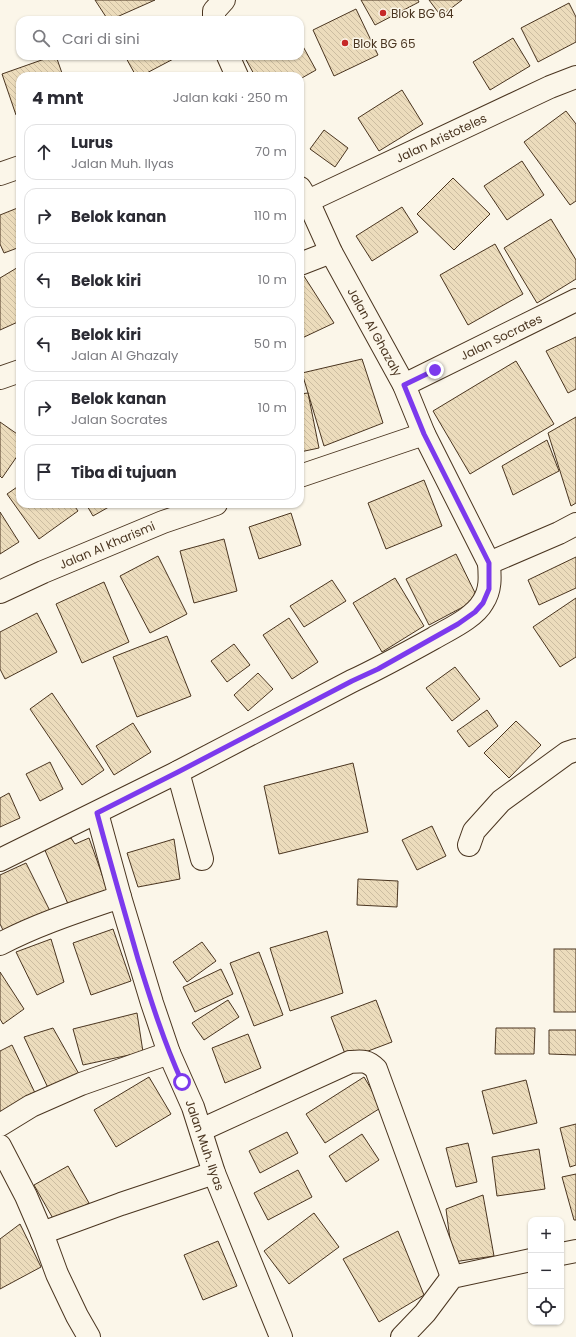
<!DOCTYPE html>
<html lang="id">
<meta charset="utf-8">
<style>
:root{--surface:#fff;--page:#f2f2f3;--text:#2b2b33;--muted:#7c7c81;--line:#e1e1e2}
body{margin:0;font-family:Poppins,sans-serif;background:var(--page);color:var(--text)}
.controls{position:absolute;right:12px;bottom:12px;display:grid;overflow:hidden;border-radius:8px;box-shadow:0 1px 3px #0004}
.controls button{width:36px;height:36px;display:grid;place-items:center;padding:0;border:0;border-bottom:1px solid var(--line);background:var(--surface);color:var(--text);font:20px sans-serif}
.stop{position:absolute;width:12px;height:12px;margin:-9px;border:3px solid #7c3aed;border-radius:50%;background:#fff}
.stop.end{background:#7c3aed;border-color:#fff;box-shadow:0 1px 4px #0008}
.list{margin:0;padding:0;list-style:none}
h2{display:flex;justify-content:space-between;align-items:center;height:52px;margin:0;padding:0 16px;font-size:17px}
h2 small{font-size:13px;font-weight:400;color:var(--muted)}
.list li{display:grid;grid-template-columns:26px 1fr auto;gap:12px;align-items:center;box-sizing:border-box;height:56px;margin:0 8px 8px;padding:0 8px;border:1px solid var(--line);border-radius:12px}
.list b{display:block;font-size:15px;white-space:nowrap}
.list p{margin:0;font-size:13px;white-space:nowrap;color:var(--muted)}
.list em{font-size:13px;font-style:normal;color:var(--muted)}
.icon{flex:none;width:22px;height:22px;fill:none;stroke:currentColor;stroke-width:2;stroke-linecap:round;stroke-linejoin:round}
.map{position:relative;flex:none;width:576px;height:1337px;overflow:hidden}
.search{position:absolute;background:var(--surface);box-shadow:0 1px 3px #0004;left:16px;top:16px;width:288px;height:44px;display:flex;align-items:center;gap:10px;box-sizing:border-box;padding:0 14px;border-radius:12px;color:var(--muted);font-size:15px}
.panel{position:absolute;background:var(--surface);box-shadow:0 1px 3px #0004;left:16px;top:72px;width:288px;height:436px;border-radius:12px}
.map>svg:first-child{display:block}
</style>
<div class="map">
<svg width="576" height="1337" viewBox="0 0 576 1337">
<defs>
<pattern id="building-back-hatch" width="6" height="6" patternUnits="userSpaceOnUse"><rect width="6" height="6" fill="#ecdcbc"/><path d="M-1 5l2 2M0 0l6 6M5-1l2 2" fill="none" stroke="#ccbda1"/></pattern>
</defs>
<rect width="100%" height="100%" fill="#fbf6e9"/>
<!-- building -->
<g fill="url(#building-back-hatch)" stroke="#4a3520">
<path d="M95 0H155L110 20H108Z"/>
<path d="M361 0H418L419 2 375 25Z"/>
<path d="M429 0H462L441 16Z"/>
<path d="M569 3 576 17V42L538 62 521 28Z"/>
<path d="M356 9 378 55 334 76 313 30Z"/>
<path d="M513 38 530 66 490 90 473 62Z"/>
<path d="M300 41 316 70 300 79V76H255L244 56H300Z"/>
<path d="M53 56H56L63 76H20V114L16 115 2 74Z"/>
<path d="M125 56H179L141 76H136Z"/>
<path d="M402 90 423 124 379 151 358 118Z"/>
<path d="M566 111 576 124V201L570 205 524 142Z"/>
<path d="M324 130 348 148 335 167 310 149Z"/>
<path d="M522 161 544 195 507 220 484 186Z"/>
<path d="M453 178 490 214 454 250 417 214Z"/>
<path d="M20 207V247L4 253 0 244V215Z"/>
<path d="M402 207 418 232 372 261 356 236Z"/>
<path d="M551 219 576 260V279L537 303 504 248Z"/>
<path d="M495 244 523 294 468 325 440 275Z"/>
<path d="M20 266V321L0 330V278Z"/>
<path d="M302 273 334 323 300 339V274Z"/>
<path d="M576 337V389L568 393 546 351Z"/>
<path d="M362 359 383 423 324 446 302 373Z"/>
<path d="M516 361 554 424 470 474 433 411Z"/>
<path d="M308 393 319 448 300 452V394Z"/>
<path d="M576 417V503L571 506 548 433Z"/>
<path d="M0 422 20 436V452L2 478 0 476Z"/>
<path d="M547 440 559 471 513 495 502 466Z"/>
<path d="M424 480 442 526 386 549 368 503Z"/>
<path d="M20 485V504H73L78 511 39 539 7 494Z"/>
<path d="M86 504H114L93 516Z"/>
<path d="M0 512 19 542 0 554Z"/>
<path d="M291 513 301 545 259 559 249 527Z"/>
<path d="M224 539 237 591 194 603 180 551Z"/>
<path d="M456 554 478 599 429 625 406 579Z"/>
<path d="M158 556 187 614 150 633 120 576Z"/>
<path d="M576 557V588L539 605 528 580Z"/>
<path d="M395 578 424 626 382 652 353 603Z"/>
<path d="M332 580 346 601 304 627 290 606Z"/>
<path d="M104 582 129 642 82 663 56 604Z"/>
<path d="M576 598V657L560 667 533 627Z"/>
<path d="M37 613 57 652 5 679 0 669V632Z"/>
<path d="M289 618 318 662 292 679 263 635Z"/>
<path d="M167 636 191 696 137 717 113 657Z"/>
<path d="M234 644 250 665 227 682 211 661Z"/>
<path d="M455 667 480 699 452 721 426 688Z"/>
<path d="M258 673 273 689 248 711 234 695Z"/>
<path d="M52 693 104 770 82 785 30 709Z"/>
<path d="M487 710 498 726 469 747 457 731Z"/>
<path d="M516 721 541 745 509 778 484 753Z"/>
<path d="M133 723 151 752 114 775 96 746Z"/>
<path d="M50 762 63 789 40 801 26 774Z"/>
<path d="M353 763 368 832 279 854 264 786Z"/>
<path d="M9 793 20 818 0 827V798Z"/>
<path d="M432 826 446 856 417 870 402 840Z"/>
<path d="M71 838 75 844 89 838 109 894 71 911 44 848Z"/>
<path d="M174 839 180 879 138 887 127 853Z"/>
<path d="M26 863 50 911 5 934 0 924V875Z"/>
<path d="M358 879 398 881 397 907 357 905Z"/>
<path d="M113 929 131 981 91 995 73 943Z"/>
<path d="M327 931 343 993 290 1011 270 948Z"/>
<path d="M51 939 64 982 37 995 16 952Z"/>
<path d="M202 942 216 961 187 982 173 962Z"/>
<rect x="554" y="949" width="22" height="63"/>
<path d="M259 952 283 1015 254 1026 230 963Z"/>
<path d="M221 969 233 994 195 1012 183 987Z"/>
<path d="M0 972 24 1009 3 1024 0 1019Z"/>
<path d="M228 1000 239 1017 204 1040 192 1023Z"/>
<path d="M376 1000 392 1042 347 1059 331 1017Z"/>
<path d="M137 1013 143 1052 83 1065 73 1029Z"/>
<path d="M53 1028 79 1074 49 1090 24 1037Z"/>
<path d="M496 1028H535L534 1054H495Z"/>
<path d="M549 1030H576V1055L549 1054Z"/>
<path d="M248 1034 261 1068 225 1083 212 1048Z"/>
<path d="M12 1045 36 1095 0 1113V1051Z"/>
<path d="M149 1077 171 1114 116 1147 94 1110Z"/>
<path d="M364 1077 382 1107 325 1143 306 1114Z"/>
<path d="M526 1080 537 1123 493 1134 482 1091Z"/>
<path d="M576 1124V1165L570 1167 560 1128Z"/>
<path d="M287 1132 298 1153 260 1173 249 1151Z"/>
<path d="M362 1134 379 1160 346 1182 329 1156Z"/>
<path d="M468 1143 477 1182 456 1187 446 1148Z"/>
<path d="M539 1149 545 1189 497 1196 492 1157Z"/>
<path d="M68 1166 89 1203 55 1222 34 1185Z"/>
<path d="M298 1170 312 1197 268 1220 254 1193Z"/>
<path d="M576 1174V1220H574L562 1177Z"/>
<path d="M483 1195 494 1256 453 1262 446 1209Z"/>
<path d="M314 1213 339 1247 289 1284 264 1251Z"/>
<path d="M20 1224 41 1267 0 1289V1239Z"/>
<path d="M398 1231 424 1295 379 1322 343 1259Z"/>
<path d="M218 1241 237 1286 203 1300 184 1255Z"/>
</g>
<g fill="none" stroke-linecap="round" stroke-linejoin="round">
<!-- minor casing -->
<g stroke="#4a3520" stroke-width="24">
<g id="minor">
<path d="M214 20V11L224 0"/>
<path d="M228 56 237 76"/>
<path d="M0 174 20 167"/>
<path d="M300 188 308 201 331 252 404 385 424 434 489 563"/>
<path d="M308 201 550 87 576 77"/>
<path d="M300 264 331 252"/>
<path d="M0 378 20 371"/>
<path d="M404 385 576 300"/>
<path d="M300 476 424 434"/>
<path d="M0 592 43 572 163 522 216 504"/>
<path d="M178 772 202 859"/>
<path d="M97 813 120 897 152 1003 169 1053 193 1107 214 1173 281 1337"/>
<path d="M469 845 474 831 501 801 567 753 576 750"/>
<path d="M0 860 178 772 352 681C380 668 407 653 434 638 449 629 474 618 483 602 491 590 490 577 489 563L559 533 576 524"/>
<path d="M0 944C38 924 79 911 120 897"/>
<path d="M0 1125 31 1106 81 1084 169 1053"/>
<path d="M201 1130 350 1062C362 1061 367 1060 376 1069L452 1277"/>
<path d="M0 1146 26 1196 42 1233 57 1274 77 1316 89 1337"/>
<path d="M42 1233 121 1204 214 1173"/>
<path d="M561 1254 576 1251"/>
<path d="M402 1337 425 1313 452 1277 531 1260"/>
</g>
</g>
<!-- minor -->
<use href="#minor" stroke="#fbf6e9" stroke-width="22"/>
</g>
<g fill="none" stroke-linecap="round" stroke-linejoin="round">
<!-- route -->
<path stroke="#7c3aed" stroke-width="5" d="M182 1082C164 1042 151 1001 138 959 124 910 110 862 97 813L178 772 352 681 378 669 458 624 475 612 483 603 489 589V563L424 434 404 385 435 370"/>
</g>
<!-- markers -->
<g fill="#c62828" stroke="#fbf6e9" stroke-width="1.5">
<circle cx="383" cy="13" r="4"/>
<circle cx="345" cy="43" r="4"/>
</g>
<g text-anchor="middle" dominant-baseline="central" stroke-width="3" stroke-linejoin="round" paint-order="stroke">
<!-- poi labels -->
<g font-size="12" fill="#4a3520" stroke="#fbf6e9" text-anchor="start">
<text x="391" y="13">Blok BG 64</text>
<text x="353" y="43">Blok BG 65</text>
</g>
<!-- street labels -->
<g font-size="12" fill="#4a3520" stroke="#fbf6e9">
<text transform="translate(441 138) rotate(-25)">Jalan Aristoteles</text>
<text transform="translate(375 332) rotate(61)">Jalan Al Ghazaly</text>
<text transform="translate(501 337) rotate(-26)">Jalan Socrates</text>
<text transform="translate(107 545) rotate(-23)">Jalan Al Kharismi</text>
<text transform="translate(205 1145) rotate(71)">Jalan Muh. Ilyas</text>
</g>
</g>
</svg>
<div class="controls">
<button>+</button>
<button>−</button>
<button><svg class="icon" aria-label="locate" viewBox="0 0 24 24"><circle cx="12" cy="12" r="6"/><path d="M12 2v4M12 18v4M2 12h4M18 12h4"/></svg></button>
</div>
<div class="stop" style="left:182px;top:1082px"></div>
<div class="stop end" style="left:435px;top:370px"></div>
<div class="search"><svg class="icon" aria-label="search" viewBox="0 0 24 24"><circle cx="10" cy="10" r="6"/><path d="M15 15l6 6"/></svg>Cari di sini</div>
<section class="panel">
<h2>4 mnt<small>Jalan kaki · 250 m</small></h2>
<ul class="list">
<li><svg class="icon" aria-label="ahead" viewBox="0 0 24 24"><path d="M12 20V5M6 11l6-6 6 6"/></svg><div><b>Lurus</b><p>Jalan Muh. Ilyas</p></div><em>70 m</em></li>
<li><svg class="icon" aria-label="right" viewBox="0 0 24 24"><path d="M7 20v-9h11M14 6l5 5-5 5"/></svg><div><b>Belok kanan</b></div><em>110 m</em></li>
<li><svg class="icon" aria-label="left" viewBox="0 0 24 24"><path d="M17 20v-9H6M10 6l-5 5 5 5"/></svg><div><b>Belok kiri</b></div><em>10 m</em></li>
<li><svg class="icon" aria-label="left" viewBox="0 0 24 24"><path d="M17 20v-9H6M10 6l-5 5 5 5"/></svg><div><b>Belok kiri</b><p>Jalan Al Ghazaly</p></div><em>50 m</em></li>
<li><svg class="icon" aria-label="right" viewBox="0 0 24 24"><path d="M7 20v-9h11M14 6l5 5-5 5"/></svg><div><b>Belok kanan</b><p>Jalan Socrates</p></div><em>10 m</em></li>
<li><svg class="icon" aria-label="arrive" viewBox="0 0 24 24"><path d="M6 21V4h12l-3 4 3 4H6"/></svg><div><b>Tiba di tujuan</b></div></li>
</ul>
</section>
</div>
